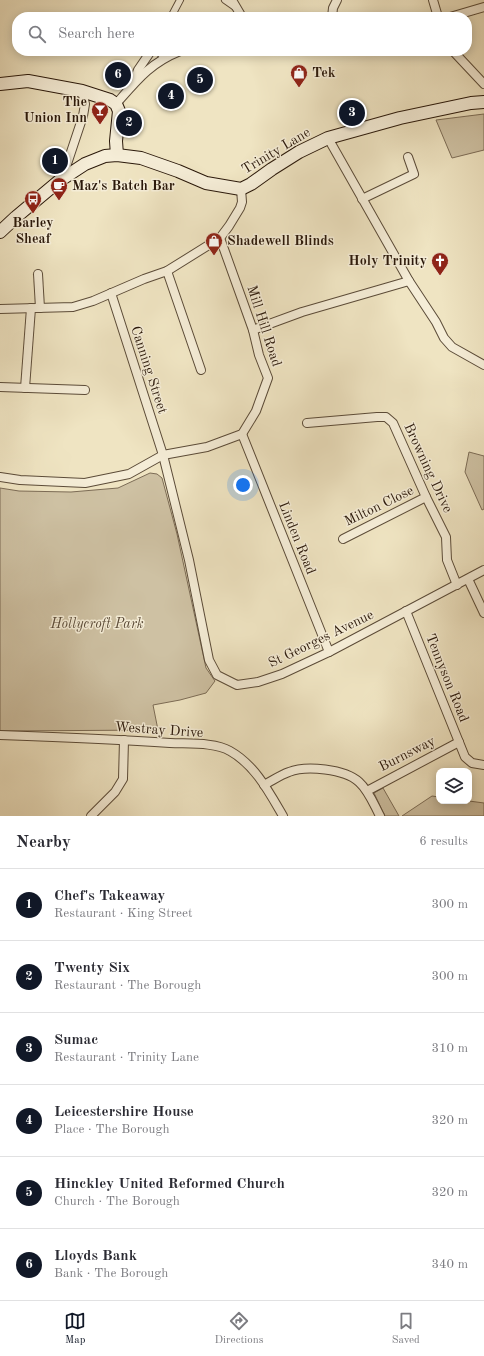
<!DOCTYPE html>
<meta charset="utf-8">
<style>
:root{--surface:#fff;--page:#f7f7f7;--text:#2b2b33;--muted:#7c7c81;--line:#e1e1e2;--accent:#111827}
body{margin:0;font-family:"Old Standard TT",serif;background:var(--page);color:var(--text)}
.controls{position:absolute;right:12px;bottom:12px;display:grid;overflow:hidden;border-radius:8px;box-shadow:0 2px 10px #0003}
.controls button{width:36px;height:36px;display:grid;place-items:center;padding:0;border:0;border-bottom:1px solid var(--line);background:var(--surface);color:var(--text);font:20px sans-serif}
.you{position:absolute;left:243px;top:485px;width:14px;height:14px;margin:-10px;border:3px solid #fff;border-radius:50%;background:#1a73e8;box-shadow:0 0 0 6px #1a73e833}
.badge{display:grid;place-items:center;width:26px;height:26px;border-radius:50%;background:var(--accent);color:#fff;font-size:13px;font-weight:700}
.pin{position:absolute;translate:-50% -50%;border:2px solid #fff;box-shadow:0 1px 4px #0006}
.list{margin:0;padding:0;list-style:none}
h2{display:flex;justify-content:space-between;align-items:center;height:52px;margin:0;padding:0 16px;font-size:17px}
h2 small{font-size:13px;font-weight:400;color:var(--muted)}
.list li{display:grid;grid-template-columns:26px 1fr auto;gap:12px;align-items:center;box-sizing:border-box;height:72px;padding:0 16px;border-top:1px solid var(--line)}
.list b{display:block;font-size:15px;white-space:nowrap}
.list p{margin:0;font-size:13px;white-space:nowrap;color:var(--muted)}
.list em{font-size:13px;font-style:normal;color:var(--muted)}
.icon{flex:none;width:22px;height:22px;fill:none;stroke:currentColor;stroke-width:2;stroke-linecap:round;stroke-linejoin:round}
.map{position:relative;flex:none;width:484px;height:816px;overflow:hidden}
.search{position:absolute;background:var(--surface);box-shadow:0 2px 10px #0003;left:12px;right:12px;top:12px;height:44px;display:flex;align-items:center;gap:10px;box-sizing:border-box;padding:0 14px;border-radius:16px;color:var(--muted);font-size:15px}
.sheet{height:484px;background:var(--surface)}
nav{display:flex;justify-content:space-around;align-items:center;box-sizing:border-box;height:56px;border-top:1px solid var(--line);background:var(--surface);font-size:11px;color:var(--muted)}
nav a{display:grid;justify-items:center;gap:2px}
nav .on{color:var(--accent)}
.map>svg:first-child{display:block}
</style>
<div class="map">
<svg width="484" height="816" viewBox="0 0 484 816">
<rect width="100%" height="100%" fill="#efe4c2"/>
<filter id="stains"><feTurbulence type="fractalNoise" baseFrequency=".005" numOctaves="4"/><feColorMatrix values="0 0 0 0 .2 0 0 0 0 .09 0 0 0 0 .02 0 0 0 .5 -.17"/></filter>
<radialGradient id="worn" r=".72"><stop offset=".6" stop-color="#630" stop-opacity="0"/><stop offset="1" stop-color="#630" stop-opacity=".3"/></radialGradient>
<!-- green -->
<g fill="#cec1a3" stroke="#7c6c56">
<path d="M484 114V150L452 158 436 120Z"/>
<path d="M469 452 484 456V509L482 510 465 472Z"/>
<path d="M150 473 157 474 162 478 177 534 206 668 215 681 206 693 180 700 153 705 158 730 0 731V488L19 491 71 492 118 488Z"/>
<path d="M383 788 399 816H385L374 793Z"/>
<path d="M432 796 439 797V801H469L484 803V816H402Z"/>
</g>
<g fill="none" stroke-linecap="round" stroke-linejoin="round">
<!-- pedestrian casing -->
<g stroke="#5b4b38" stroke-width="8">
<g id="pedestrian">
<path d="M225 0 235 7"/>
<path d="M171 17 180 0"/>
</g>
</g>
<!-- minor casing -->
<g stroke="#5b4b38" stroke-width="10">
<g id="minor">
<path d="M232 0 242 17"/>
<path d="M433 0 438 17"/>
<path d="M332 17 333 8 337 0"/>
<path d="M450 17 484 7"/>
<path d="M159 51 165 57"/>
<path d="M453 51 484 84"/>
<path d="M134 81 138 70 151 51"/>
<path d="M116 104C137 80 150 63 180 51"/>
<path d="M328 138 409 281 436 322 444 338 452 347 484 365"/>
<path d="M62 179 83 116 85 104 82 91"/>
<path d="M362 199 414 174 408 157"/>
<path d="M167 271 201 370"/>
<path d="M38 274 40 308"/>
<path d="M111 293 163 455 189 560 209 660 217 675 237 685 258 682 282 674 329 652 484 570"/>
<path d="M0 309 73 307 93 301 144 279 167 271 220 238 229 226 240 208 242 202 241 189"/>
<path d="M253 330 302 312 409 281"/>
<path d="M0 387 85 390"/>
<path d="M25 388 31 308"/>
<path d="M307 423 377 417H386L393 423 426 497 446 537 447 560 457 585"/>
<path d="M242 434 329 652"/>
<path d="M0 477 20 480 85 483 129 474 163 455 207 447 242 434 256 411 268 378 259 355 253 330 220 238"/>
<path d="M343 539 426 497"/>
<path d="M468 579 484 613"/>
<path d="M406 611 465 757 472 763 484 765"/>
<path d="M0 735C57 737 113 739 170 743 188 744 215 742 230 751 255 765 269 792 283 816"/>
<path d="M264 785C272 781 280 775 289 772 306 765 345 769 359 782 369 791 374 805 380 816"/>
<path d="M367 791 459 742"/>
<path d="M91 816 115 792 123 779 124 740"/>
</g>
</g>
<!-- secondary casing -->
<g stroke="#2a180a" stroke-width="14">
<g id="secondary">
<path d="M0 84 28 81 82 91 110 100 116 104 119 111 116 141 117 155"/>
<path d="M0 232 16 217 59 181 85 164 105 156 117 155 141 158 178 171 206 183 241 189 251 184 272 169 299 152 328 138 400 118 471 103 484 102"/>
</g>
</g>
<!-- pedestrian -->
<use href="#pedestrian" stroke="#f5edd7" stroke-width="6"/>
<!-- minor -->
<use href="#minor" stroke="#f5edd7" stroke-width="8"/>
<!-- secondary -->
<use href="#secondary" stroke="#f5edd7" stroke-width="12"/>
</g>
<!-- icons -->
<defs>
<g id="shop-pin" transform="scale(0.9)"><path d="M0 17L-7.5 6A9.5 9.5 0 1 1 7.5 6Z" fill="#8f2418" stroke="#f5edd7"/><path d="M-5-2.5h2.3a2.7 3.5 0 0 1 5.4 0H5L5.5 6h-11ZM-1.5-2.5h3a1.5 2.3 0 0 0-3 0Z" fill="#fff"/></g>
<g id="bar-pin" transform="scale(0.9)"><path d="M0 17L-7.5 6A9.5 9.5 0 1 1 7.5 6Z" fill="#8f2418" stroke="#f5edd7"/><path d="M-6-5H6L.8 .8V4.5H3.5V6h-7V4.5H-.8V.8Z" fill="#fff"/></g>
<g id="cafe-pin" transform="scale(0.9)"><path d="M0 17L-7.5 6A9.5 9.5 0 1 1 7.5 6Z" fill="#8f2418" stroke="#f5edd7"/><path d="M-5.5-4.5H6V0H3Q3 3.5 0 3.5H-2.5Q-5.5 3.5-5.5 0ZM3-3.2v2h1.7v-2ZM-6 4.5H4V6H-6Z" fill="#fff"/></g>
<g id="bus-pin" transform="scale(0.9)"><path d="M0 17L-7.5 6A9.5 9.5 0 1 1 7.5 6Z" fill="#8f2418" stroke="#f5edd7"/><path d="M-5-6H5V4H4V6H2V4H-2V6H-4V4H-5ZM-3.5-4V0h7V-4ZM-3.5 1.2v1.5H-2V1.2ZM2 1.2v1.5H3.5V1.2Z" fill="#fff"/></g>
<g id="church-pin" transform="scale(0.9)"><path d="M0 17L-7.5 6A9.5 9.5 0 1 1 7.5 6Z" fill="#8f2418" stroke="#f5edd7"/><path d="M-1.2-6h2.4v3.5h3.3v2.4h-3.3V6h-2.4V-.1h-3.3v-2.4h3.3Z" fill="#fff"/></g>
</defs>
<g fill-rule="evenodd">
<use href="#shop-pin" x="299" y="73"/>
<use href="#bar-pin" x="100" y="110"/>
<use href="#cafe-pin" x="59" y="186"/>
<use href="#bus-pin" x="33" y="199"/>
<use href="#shop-pin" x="214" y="241"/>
<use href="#church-pin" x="440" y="261"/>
</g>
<g text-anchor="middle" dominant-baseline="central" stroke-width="3" stroke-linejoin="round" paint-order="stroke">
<!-- poi labels -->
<g font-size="14" font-weight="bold" fill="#2a180a" stroke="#f5edd7" text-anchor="start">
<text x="312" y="73">Tek</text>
<text x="87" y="102" text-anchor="end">The<tspan x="87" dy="16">Union Inn</tspan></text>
<text x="72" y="186">Maz's Batch Bar</text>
<text x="33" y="223" text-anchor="middle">Barley<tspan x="33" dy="16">Sheaf</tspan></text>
<text x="227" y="241">Shadewell Blinds</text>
<text x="427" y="261" text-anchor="end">Holy Trinity</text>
</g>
<!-- street labels -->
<g font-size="14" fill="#2a180a" stroke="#f5edd7">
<text transform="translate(276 151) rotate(-31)">Trinity Lane</text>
<text transform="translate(264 326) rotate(72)">Mill Hill Road</text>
<text transform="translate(149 370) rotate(72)">Canning Street</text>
<text transform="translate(428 468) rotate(65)">Browning Drive</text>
<text transform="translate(379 506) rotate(-26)">Milton Close</text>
<text transform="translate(297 538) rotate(68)">Linden Road</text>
<text transform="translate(321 639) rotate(-26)">St Georges Avenue</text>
<text transform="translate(447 678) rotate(68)">Tennyson Road</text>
<text transform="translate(159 730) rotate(4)">Westray Drive</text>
<text transform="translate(407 754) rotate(-27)">Burnsway</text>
</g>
<!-- park labels -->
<g font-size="14" font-style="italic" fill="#5b4b38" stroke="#f5edd7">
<text x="97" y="624">Hollycroft Park</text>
</g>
</g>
<rect width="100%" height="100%" filter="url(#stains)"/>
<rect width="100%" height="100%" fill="url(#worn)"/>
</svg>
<div class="controls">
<button><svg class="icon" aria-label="layers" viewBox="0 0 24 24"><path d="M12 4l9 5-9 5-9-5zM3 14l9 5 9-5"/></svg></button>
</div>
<div class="you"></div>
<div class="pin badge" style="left:55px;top:161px">1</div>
<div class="pin badge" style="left:129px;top:123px">2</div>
<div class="pin badge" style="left:352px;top:113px">3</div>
<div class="pin badge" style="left:171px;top:96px">4</div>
<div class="pin badge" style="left:200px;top:80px">5</div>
<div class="pin badge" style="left:118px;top:75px">6</div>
<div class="search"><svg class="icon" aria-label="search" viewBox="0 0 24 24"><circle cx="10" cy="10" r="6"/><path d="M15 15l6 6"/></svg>Search here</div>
</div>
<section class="sheet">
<h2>Nearby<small>6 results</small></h2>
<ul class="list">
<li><span class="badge">1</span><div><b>Chef's Takeaway</b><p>Restaurant · King Street</p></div><em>300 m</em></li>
<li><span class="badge">2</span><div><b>Twenty Six</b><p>Restaurant · The Borough</p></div><em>300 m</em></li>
<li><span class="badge">3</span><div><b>Sumac</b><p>Restaurant · Trinity Lane</p></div><em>310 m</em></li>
<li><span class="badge">4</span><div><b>Leicestershire House</b><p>Place · The Borough</p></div><em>320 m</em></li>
<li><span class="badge">5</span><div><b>Hinckley United Reformed Church</b><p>Church · The Borough</p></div><em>320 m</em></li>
<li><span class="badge">6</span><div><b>Lloyds Bank</b><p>Bank · The Borough</p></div><em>340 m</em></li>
</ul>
</section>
<nav>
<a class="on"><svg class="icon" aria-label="map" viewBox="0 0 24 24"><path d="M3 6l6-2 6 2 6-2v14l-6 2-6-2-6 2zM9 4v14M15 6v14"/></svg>Map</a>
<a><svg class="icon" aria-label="directions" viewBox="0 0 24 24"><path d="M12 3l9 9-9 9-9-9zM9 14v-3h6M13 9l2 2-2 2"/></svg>Directions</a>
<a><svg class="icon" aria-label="saved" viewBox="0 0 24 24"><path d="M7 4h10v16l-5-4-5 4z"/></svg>Saved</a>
</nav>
